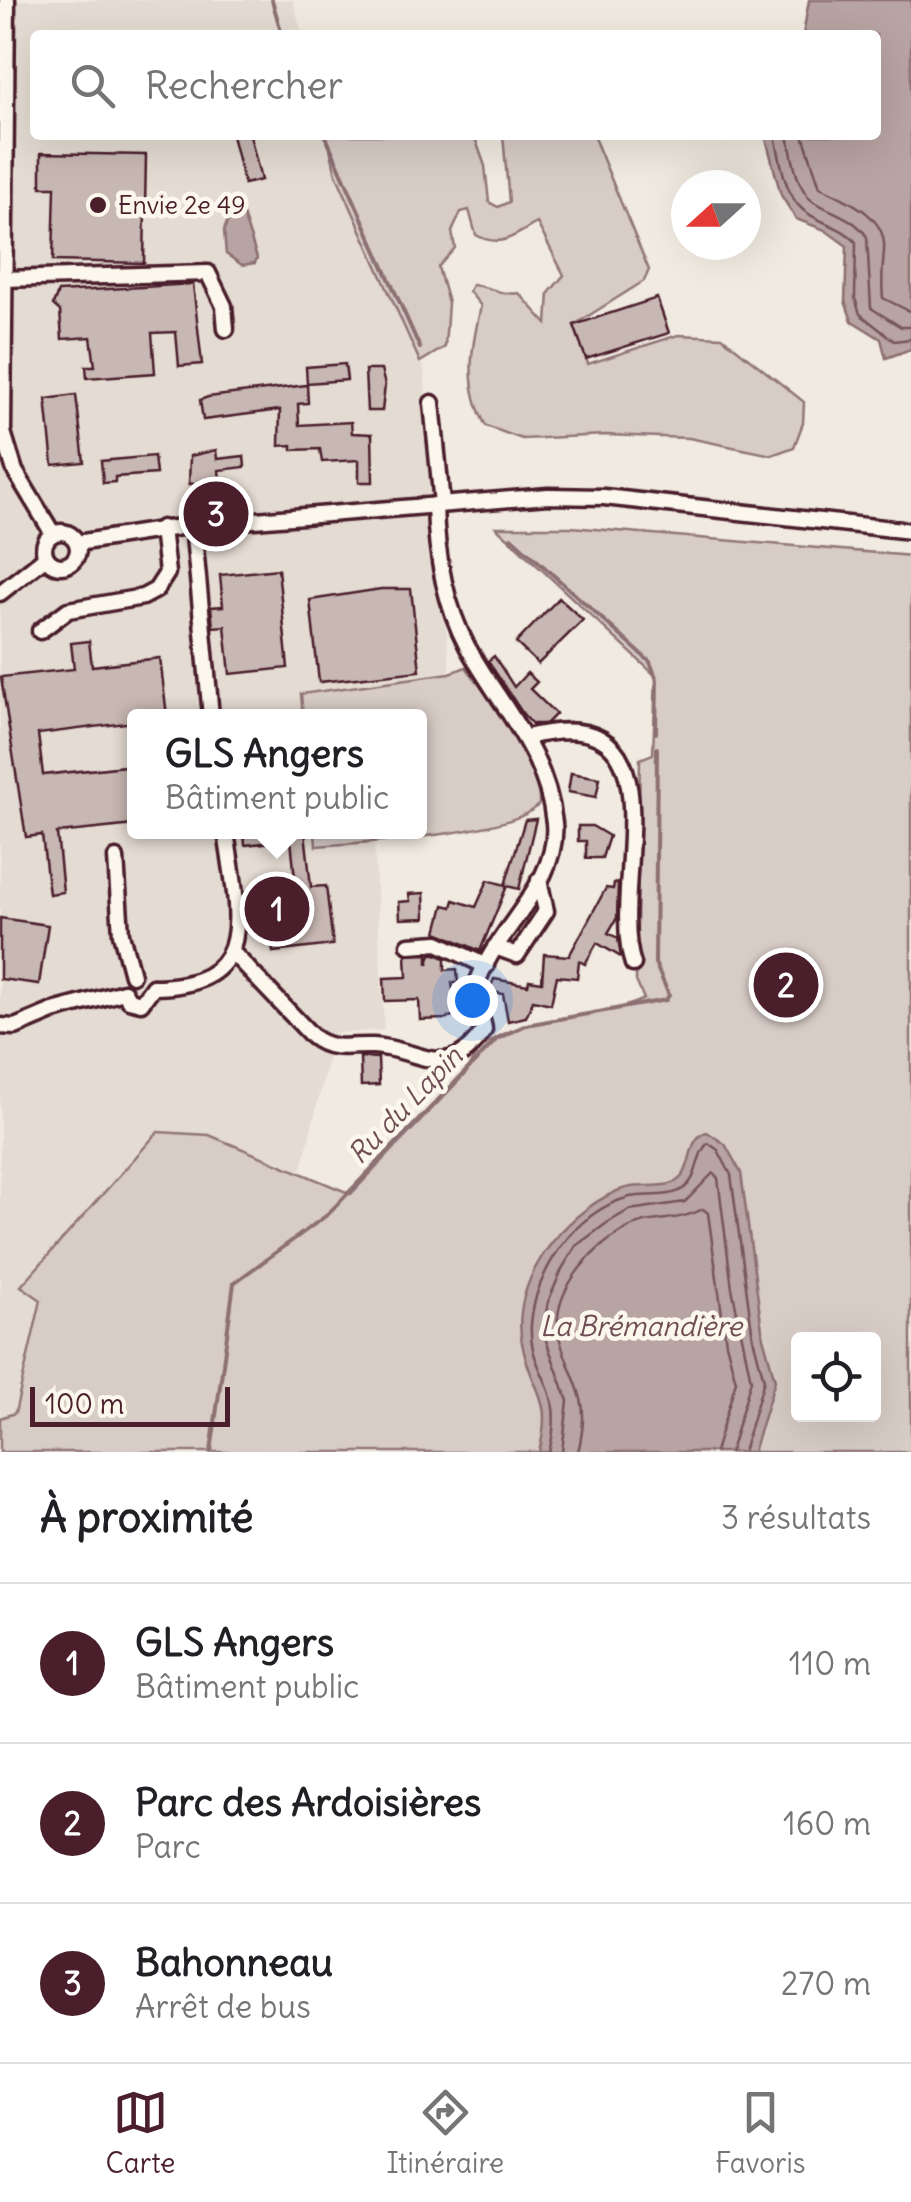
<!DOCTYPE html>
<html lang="fr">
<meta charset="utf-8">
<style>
:root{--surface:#fff;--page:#f6f6f6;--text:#202124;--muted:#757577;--line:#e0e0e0;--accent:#4a1f2b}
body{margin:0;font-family:Delius,sans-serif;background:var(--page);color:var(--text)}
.controls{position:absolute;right:30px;bottom:30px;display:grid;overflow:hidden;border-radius:10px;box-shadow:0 10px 40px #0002}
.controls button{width:90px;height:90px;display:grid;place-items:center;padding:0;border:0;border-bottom:2px solid var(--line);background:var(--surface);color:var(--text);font:50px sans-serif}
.compass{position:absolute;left:671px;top:170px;width:90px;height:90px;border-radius:50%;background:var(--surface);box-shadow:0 10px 40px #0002;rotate:249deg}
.scale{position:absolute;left:30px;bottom:25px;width:200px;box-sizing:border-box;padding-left:10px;border:5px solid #4a1f2b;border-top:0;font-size:28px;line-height:35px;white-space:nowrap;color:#4a1f2b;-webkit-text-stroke:8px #fbf7ec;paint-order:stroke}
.you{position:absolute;left:472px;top:1000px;width:35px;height:35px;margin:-25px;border:8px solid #fff;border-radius:50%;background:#1a73e8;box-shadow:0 0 0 15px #1a73e833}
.badge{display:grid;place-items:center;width:65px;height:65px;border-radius:50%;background:var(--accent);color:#fff;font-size:32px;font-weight:700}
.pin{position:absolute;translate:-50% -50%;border:5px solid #fff;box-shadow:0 2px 10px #0006}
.popup{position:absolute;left:127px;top:709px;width:300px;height:130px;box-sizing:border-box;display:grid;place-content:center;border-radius:10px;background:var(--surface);filter:drop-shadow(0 2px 8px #0005);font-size:32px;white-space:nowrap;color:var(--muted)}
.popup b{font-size:38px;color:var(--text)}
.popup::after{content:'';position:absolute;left:50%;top:100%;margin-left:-20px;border:20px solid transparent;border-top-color:var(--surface)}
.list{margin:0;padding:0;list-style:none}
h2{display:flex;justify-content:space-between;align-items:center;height:130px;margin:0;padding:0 40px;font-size:42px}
h2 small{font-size:32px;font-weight:400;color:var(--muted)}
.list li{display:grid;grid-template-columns:65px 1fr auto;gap:30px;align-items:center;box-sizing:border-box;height:160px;padding:0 40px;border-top:2px solid var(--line)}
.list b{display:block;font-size:38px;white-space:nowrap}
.list p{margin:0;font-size:32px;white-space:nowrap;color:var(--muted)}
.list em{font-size:32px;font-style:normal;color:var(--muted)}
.icon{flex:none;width:55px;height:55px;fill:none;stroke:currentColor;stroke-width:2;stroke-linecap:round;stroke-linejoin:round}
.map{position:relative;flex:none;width:911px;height:1452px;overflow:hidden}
.search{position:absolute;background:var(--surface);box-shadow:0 10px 40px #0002;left:30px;right:30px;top:30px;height:110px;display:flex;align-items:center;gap:25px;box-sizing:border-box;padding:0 35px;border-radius:10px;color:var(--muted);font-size:38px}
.sheet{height:610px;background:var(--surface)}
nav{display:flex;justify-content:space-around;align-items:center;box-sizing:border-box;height:140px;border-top:2px solid var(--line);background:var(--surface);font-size:28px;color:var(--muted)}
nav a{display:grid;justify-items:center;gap:5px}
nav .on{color:var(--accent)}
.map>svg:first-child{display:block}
</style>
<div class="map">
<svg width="911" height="1452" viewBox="0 0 911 1452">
<rect width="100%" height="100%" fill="#f0eae0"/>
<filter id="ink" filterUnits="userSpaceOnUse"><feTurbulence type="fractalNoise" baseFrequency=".01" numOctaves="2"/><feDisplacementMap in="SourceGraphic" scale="20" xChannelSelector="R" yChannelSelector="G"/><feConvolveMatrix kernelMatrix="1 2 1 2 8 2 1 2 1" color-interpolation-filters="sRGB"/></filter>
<g filter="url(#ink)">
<!-- built -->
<path fill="#e4dbd2" d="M0 0H293L302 35H35V135H327L336 174 424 370 450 673 301 694 303 716H134V832H314L316 845 374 842 384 1030 334 1033 301 1172 209 1135 22 1287 41 1300 15 1413 0 1418Z"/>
<!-- green -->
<g fill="#d8ccc6" stroke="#917678" stroke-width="2.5" fill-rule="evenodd">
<path d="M327 135H474L485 166 489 202 498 207 509 202 503 135H593L649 270 644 281 574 325 588 364 678 335 722 337 804 402 803 423 794 447 772 455 689 438 606 435 522 439 486 426C464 385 471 349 481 306L469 291 472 285C490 286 501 296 519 293L547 324 549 293 564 275 537 223C514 235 502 249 476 235L469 210 461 212 452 232 455 248 438 267 448 303 445 347 420 362 336 174Z"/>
<path d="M496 527H571L911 556V1452H0V1418L15 1413 41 1300 21 1286 158 1132 209 1135 351 1194 467 1072C487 1010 595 1023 644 999L636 981 640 759 653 754 656 676ZM798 1340H874V1414H798Z"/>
<path d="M466 667C488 696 541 767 539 804 517 834 357 843 316 846L315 832H420V716H303L301 694 450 673Z"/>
</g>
<!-- water -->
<g fill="#b8a4a2" stroke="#8c6f72" stroke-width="2.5">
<path d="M809 0H911V349L886 358 881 339 852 321 845 301 847 246 825 230 796 219 781 195 765 135H876V35H803Z"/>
<path d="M243 215 257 258 255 263 242 265 226 254 224 231 229 217Z"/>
<path d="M707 1132 725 1144 741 1173 763 1337 775 1380 753 1452H539C554 1393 531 1393 522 1343 510 1280 563 1215 617 1191 634 1183 653 1188 670 1184 697 1177 683 1139 707 1132Z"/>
</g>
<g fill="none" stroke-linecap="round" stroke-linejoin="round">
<!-- shore -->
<g stroke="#76545b" stroke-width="2.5">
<path d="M775 135C780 158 784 193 802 209 817 223 841 225 856 242L855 298 860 314 894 341 911 339"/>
<path d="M788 135C792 155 796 190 814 202 833 213 854 217 867 237L871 308 901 327H911"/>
<path d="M803 135 820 187C846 200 887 215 884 250 883 266 881 281 883 298L911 312"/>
<path d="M549 1452C567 1383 528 1376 531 1325 534 1272 576 1210 630 1197 647 1194 668 1198 683 1189 700 1177 695 1155 708 1143L718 1150 731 1175 753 1338 764 1380 743 1452"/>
<path d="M562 1452 568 1401 543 1332 548 1302 562 1269 576 1246 607 1223 629 1210 685 1202 713 1173 718 1178 732 1288 751 1380 730 1452"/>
<path d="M578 1452C592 1396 574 1388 560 1340 547 1294 592 1247 628 1228 651 1216 677 1223 703 1209L708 1213 726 1343 736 1381 715 1452"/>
</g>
<!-- stream -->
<g stroke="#8c6f72" stroke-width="4">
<path d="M272 0 282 35"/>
<path d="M325 135 420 348"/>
<path d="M511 537 650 662 657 680 656 733"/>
<path d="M211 1452 234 1283 327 1215 497 1039 526 1025 666 1000 669 995 655 963 657 748"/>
</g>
</g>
<!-- building -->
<g fill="#c8b8b3" stroke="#4a1f2b" stroke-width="2.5">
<path d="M232 135H250L261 180 244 184Z"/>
<path d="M41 153 146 155 144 263 53 261 55 187H41Z"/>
<path d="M193 284 202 364 179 366 176 332 152 333 155 373 87 378 86 366H95L91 337 62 339 60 311 53 305 58 292Z"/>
<path d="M657 298 669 333 586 359 574 325Z"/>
<path d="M345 364 347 380 307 383 306 367Z"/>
<path d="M365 370H381L385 385 382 411H367Z"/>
<path d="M307 385 308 403 298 404 299 425 351 422 352 433 372 434 373 482H359V460L322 462 320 449 292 450V445L279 446 280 410 203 420 200 400 208 397Z"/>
<path d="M76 395 84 462 53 465 46 399Z"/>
<path d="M216 450 217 459 244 456 245 467 219 470 222 501 203 504 199 483 189 484 190 456Z"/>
<path d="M154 456 156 474 115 477V482L103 483 101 461Z"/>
<path d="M278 569 288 668 230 674 225 626 213 627 211 607 223 606 220 575Z"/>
<path d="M381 589H411L420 671 319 682 310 600Z"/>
<path d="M559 598 583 620 538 664 516 643Z"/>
<path d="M89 641 92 666 160 658 167 716H134V722L38 734 43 775 134 765V825L57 833 63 892 49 894 42 835 26 837 1 677 74 669 71 643Z"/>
<path d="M494 656 514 687 527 673 537 682 530 689 556 714 546 724H532L523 714 488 661Z"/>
<path d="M571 773 600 778 596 797 568 792Z"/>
<path d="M536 819 519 889 507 886 480 951 437 932 444 905 452 907 454 900 476 907 488 880 505 885 525 820Z"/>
<path d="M578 826H592L609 836 602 858H586V841H578Z"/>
<path d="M244 832H305L311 887 326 886 333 945 273 952 266 892 296 889 291 840 245 845Z"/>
<path d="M614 883H618L617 918 608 933 618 938 621 957 597 943 585 964 579 961 577 978 557 976 551 1004 533 1000 526 1017 508 1021 503 994 489 991 494 979 528 985 529 980 542 982 544 954 569 956 606 888 613 889Z"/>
<path d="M424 893 425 918 400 919 399 902 410 901 409 894Z"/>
<path d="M0 918 48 925 39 984 0 979Z"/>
<path d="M428 954V964L431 954H436L445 958V970L457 969 458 983H452L457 1014 445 1019 420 1020 419 1000 385 1001 384 978 407 977 406 955Z"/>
<path d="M360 1057 378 1058 379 1085 361 1086Z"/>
</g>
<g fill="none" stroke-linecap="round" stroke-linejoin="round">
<!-- minor casing -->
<g stroke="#4a1f2b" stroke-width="21">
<g id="minor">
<path d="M7 0 3 432 15 471 53 534"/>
<path d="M4 279 208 273 224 306 226 329"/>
<path d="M432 403 442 504"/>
<path d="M193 525 211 716"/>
<circle cx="61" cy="549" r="17"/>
<path d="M77 543 193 525 548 496 604 497 911 531"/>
<path d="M0 593 46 557"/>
<path d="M40 631 68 610 143 597 156 590 167 573 162 528"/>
<path d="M527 737C690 696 606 886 633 964"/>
<path d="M116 858 121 934 132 975"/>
<path d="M409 945 438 943 486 966"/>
<path d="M495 947 517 955 546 911 539 880"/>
<path d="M232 952 313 1037C332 1052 351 1045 373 1046 419 1048 448 1085 484 1030 483 1014 471 1004 476 987 493 930 560 885 554 823 547 752 499 705 467 646 444 602 436 554 435 505"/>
<path d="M153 987C262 986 237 911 226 832"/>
<path d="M124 992 129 1000 141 1003 153 987"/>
<path d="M0 1026 15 1027 53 1011 124 992"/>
</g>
</g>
<!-- minor -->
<use href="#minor" stroke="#fbf7ec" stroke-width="14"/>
</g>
</g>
<!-- markers -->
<circle fill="#4a1f2b" stroke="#fbf7ec" stroke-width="4" cx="98" cy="205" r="10"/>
<g text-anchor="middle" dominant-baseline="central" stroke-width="9" stroke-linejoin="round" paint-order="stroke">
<!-- poi labels -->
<g font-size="25" fill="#4a1f2b" stroke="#fbf7ec" text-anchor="start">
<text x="118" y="205">Envie 2e 49</text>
</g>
<!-- water labels -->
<g font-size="28" font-style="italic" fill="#704e55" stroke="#fbf7ec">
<text transform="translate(405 1105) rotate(-46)">Ru du Lapin</text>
<text x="641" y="1326">La Brémandière</text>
</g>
</g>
</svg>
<div class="controls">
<button><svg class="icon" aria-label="locate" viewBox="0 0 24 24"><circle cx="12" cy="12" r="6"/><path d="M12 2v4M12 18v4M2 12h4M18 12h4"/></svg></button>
</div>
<svg class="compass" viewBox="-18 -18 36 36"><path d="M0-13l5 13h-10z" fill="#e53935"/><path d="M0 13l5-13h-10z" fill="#757577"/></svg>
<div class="scale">100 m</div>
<div class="you"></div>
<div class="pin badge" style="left:277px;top:909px">1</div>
<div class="popup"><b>GLS Angers</b>Bâtiment public</div>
<div class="pin badge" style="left:786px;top:985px">2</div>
<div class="pin badge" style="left:216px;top:514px">3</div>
<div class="search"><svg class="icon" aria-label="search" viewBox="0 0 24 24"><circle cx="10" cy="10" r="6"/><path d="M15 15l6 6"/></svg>Rechercher</div>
</div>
<section class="sheet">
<h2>À proximité<small>3 résultats</small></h2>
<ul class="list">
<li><span class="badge">1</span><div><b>GLS Angers</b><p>Bâtiment public</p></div><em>110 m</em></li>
<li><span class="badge">2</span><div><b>Parc des Ardoisières</b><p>Parc</p></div><em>160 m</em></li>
<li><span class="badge">3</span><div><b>Bahonneau</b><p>Arrêt de bus</p></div><em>270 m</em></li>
</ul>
</section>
<nav>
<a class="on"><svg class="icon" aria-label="map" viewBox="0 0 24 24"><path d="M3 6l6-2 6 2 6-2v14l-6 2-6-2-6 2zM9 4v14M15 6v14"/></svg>Carte</a>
<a><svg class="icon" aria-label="directions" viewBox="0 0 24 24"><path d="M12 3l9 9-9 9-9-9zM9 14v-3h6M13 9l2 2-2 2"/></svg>Itinéraire</a>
<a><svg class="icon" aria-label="saved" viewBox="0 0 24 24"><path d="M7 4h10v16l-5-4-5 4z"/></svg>Favoris</a>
</nav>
